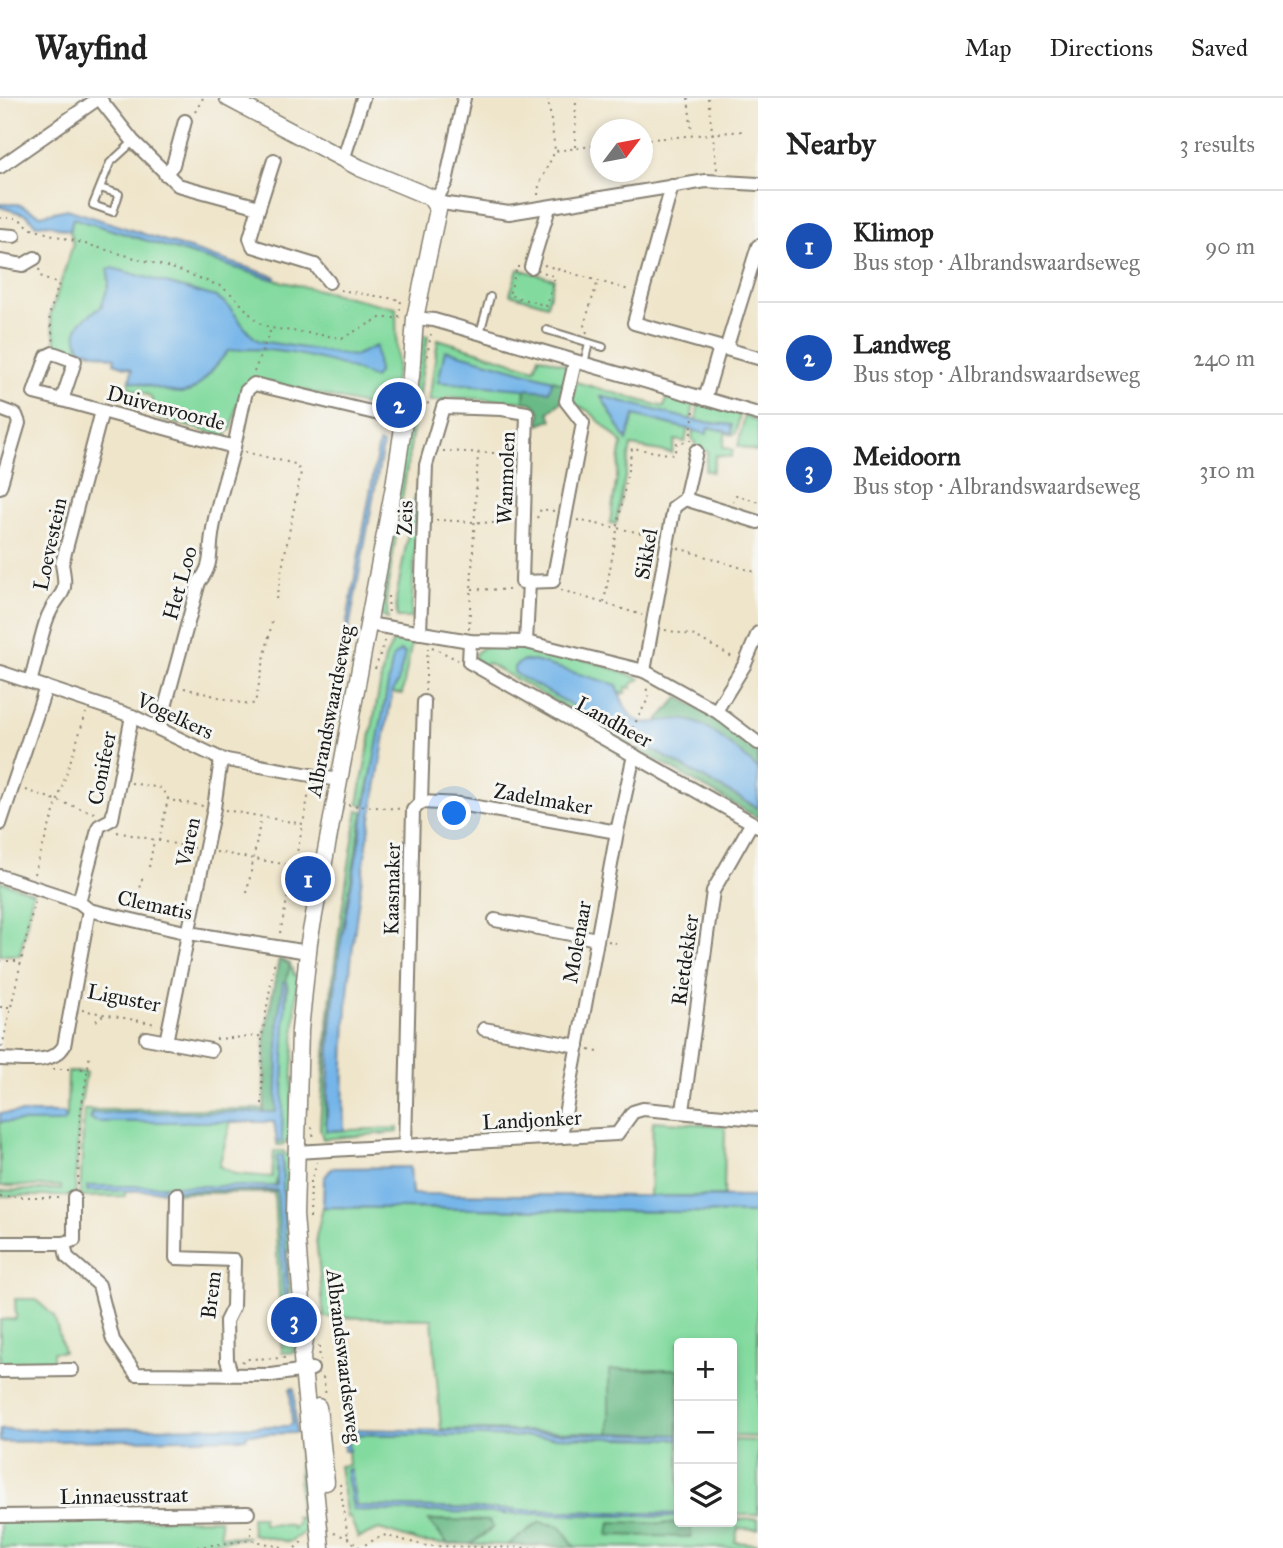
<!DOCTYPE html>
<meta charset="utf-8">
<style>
:root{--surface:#fff;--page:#f6f6f6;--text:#222;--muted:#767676;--line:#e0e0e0;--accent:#1a73e8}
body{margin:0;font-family:"IM FELL Great Primer",serif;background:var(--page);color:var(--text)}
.controls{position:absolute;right:21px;bottom:21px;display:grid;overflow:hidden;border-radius:7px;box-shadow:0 4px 10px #0003}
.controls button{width:63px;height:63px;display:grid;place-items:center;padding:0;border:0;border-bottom:2px solid var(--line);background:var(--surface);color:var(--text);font:35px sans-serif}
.compass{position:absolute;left:590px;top:21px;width:63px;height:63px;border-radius:50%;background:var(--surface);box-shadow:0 4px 10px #0003;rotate:58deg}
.you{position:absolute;left:455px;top:716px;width:24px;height:24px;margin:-18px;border:5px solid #fff;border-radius:50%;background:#1a73e8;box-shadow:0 0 0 10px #1a73e833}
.badge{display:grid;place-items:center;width:46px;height:46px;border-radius:50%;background:var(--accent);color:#fff;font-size:23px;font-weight:700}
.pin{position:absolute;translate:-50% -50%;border:4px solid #fff;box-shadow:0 2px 7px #0006}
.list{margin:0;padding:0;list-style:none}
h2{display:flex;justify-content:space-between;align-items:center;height:91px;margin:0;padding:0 28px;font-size:30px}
h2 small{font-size:23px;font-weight:400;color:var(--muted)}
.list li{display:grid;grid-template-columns:46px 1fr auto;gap:21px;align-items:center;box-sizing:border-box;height:112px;padding:0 28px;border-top:2px solid var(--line)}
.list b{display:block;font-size:26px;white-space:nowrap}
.list p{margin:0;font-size:23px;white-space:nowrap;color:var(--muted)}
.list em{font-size:23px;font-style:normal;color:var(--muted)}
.icon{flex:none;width:38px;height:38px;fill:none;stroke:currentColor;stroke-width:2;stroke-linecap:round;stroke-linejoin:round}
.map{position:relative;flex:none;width:758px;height:1450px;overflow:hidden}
header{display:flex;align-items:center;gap:42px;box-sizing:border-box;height:98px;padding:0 35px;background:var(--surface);border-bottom:2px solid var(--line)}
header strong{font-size:33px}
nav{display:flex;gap:38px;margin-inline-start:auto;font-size:24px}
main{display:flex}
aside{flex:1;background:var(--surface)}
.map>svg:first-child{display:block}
</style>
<header>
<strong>Wayfind</strong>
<nav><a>Map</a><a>Directions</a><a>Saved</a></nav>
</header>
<main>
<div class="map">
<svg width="758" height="1450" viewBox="0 0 758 1450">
<rect width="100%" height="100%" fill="#f6f6f2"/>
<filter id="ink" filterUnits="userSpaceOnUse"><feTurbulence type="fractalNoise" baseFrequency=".0143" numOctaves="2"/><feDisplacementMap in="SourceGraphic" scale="14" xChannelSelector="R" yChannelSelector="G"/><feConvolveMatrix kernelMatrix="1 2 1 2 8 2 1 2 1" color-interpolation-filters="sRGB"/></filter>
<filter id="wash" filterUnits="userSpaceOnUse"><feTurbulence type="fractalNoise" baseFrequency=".00686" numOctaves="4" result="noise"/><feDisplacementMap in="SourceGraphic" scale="28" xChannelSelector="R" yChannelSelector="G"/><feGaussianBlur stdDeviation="1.57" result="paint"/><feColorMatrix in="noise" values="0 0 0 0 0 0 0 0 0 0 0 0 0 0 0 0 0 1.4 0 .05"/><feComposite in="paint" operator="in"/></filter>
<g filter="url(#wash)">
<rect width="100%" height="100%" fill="#efe5ca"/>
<!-- green -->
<g fill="#82da9f" stroke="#4f7b5e" stroke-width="2">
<path d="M73 120 275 182 396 210 397 270 389 313 256 281 239 299 232 330 224 338 154 319 155 310 150 298 128 289 133 271 114 265 115 260 85 252 80 265 58 252 50 218 73 146 70 133Z"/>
<path d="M518 171 554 181 547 207 510 196Z"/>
<path d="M422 237 428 238 386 500 388 521 382 518 377 510Z"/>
<path d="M438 241 535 271 539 258 569 268 565 286 438 284 525 290 524 304 447 299 445 303H429Z"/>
<path d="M576 284 664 309 669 295 686 299V302L694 305 691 322 601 298 627 342 634 317 688 331 685 344 675 342 672 355 631 348 616 426 610 425 622 345 589 313 572 306Z"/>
<path d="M699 303 740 316 736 335 732 337 696 323Z"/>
<path d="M745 317 758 325V354L738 348Z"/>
<path d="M708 329 726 333 723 349 733 352 731 359 716 357 712 374 705 372 708 353 698 351 692 340 693 332 706 335Z"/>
<path d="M420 371 411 520H397L396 501Z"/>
<path d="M412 543 402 596 392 595 398 584 400 553 364 707 358 706 385 560 393 544Z"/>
<path d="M484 548C538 549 590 560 640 581L632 586 631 590 626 589 625 595 620 596 617 587 534 563H522L514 574 629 638 634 654 622 646 624 642 487 565 484 568 475 561V556Z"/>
<path d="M358 712 363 713C346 814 321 931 326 1033L398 1030V1034L323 1041 320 1030C325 923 340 818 358 712Z"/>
<path d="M0 783 33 794 20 857H0Z"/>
<path d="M290 866 294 877 297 878 290 1041 283 1047H277V1044L282 1043V939L288 885 283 884Z"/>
<path d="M68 974H86L79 1017 75 1098H0V1093L61 1091V1088H0V1024H63L67 1015Z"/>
<path d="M264 1011V1015L91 1016 97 1024 231 1023 219 1068 235 1076 272 1079 274 1053H283L289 1059 290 1153H287L295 1254 282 1255 274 1095H171V1092L278 1093 289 1239 282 1058 275 1088H88V1093H125V1098L80 1099 84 1012Z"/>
<path d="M653 1023 725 1028 724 1098H650Z"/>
<path d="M323 1109 758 1115V1339L732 1338V1245H679V1337L677 1271 609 1272V1335L441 1331 432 1221 324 1219 316 1139Z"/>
<path d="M15 1201H35L54 1218 64 1254H53V1266H0V1222L16 1221Z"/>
<path d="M350 1336 679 1341V1416L356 1408 350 1372 353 1412 679 1419V1424L758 1421V1431L738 1430 735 1444 758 1446V1450L575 1449 560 1428 536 1426 508 1447 471 1446 491 1432 489 1423 428 1422 448 1446 421 1444 379 1431 358 1440 350 1419 347 1420 339 1368 349 1367 347 1338Z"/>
<path d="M732 1342 758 1343V1417H732Z"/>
<path d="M299 1352H305L313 1429 289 1444 252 1436 251 1419H263V1426L291 1427 293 1431 299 1421 296 1419H300Z"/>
<path d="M220 1421 221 1438 249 1439 172 1450H0V1423Z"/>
</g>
<!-- forest -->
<g fill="#69ba86" stroke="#426b51" stroke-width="2">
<path d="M553 282 565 286 561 304 549 314 552 322 539 327 540 313 532 305 524 304 525 290 549 292Z"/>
<path d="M679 599 718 622 758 653V671L685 622 660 625 658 622Z"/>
<path d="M637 643 758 710V720L639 652Z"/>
<path d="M279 861 290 866 279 916 277 1011 274 1015H264L265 935Z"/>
<path d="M678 1271V1337L609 1335V1272Z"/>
<path d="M428 1422 489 1423 493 1429 471 1446H448Z"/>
<path d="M540 1424 560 1428 575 1449 508 1447Z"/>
<path d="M610 1424 691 1426V1439L608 1437Z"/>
</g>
<!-- water -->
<g fill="#74b5e9" stroke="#486882" stroke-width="2">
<path d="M0 106H18L41 117 67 111 276 179 275 182 73 120 70 133 48 126 36 127 27 117 0 109Z"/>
<path d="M112 170 216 199C235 208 240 231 259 243L354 258 376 248 378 275 374 280C337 262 268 246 228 253 183 307 196 299 130 283L132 271 114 265 115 260 85 252 83 255C68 229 80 223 101 209L109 186 108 172Z"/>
<path d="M445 252 553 282 549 293 438 284Z"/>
<path d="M601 298 696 323 732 327V335L708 329 707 336 634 317 627 343Z"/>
<path d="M379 345 383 347 326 655 323 656Z"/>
<path d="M400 553 405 555 398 584 392 595C368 740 339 885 344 1032L326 1033 331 932 339 854 393 559Z"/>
<path d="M522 563H534L617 587C635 652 658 610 697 625 718 634 741 656 758 671V710L519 578 514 574V569Z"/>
<path d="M286 883 282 1044H277L274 1024H97L90 1021 92 1015 276 1014 279 916 283 884Z"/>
<path d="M0 1015H63L66 1020 63 1024H0Z"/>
<path d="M282 1057 289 1239H286L277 1092 87 1093V1088H275L277 1087V1058Z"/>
<path d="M410 1069 412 1096 758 1099V1115L323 1109 324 1080 332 1070Z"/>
<path d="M294 1290 296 1335 247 1336 246 1340 0 1344V1332L289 1328 292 1325 290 1291Z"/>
<path d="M348 1331 679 1337V1341L350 1336 347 1338 349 1353H344L343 1333Z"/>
<path d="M350 1371 356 1408 679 1416V1419L353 1412 346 1372Z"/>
</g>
</g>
<g filter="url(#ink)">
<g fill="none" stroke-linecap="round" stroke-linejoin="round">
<!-- service casing -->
<g stroke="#868073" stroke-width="10">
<g id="service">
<path d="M100 90 119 96 113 114 93 107 110 65 133 44"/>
<path d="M547 232 603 249"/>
<path d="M480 235 490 199"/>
<path d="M584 265 589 245"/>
</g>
</g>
<!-- minor casing -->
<g stroke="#868073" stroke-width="16">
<g id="minor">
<path d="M464 0 446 84 435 104 509 115 706 83 758 86"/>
<path d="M343 62 363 0"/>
<path d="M0 69 99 0 133 43 178 87 259 109 250 140 253 148 315 167 329 184"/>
<path d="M165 76 173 67 185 23"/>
<path d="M672 88 634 225 758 260"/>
<path d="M259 109 274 62"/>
<path d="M0 137 14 138"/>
<path d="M0 163 23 167 35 160"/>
<path d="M531 169 549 110"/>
<path d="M415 220 434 222 758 316"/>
<path d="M726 251 758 148"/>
<path d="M53 255 75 263 62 302 34 295 47 258Z"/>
<path d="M705 301 720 249"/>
<path d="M62 302 234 349 246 293 254 286 404 322"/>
<path d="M0 311 16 317 19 325 0 389"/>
<path d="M685 401 758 424"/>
<path d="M368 526 470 543 526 544 644 573 716 613 758 645"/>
<path d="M420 535 426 367 443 309 502 311 527 315 522 484 553 483 583 325 566 303 575 264"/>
<path d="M470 543 469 564 758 728"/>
<path d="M526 544 529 484"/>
<path d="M644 573 674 409 685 401 696 353"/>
<path d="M0 574 132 618 221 661 338 682"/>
<path d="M30 584C37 563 40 538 48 518 59 491 69 502 62 466L102 313"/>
<path d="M716 613 745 566 758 535"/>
<path d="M159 631 199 484C213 467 209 456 212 437 216 407 227 378 234 349"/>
<path d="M421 704 460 706 617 734"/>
<path d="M0 726 46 589"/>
<path d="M0 778 79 804 89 812 189 835 308 854"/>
<path d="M79 804 99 728 112 721 132 618"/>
<path d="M495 822 597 841"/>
<path d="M484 931 578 948"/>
<path d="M146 940 211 952"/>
<path d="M166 944 214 710 221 661"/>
<path d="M0 961C21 961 52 968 64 948L89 812"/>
<path d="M683 1013 713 793 751 726"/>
<path d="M561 1038 617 734 634 657"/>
<path d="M405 1048 413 712 421 704 424 604"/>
<path d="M296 1054 617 1036 633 1014 643 1011 758 1021"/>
<path d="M177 1096 176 1160 234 1162 233 1209 226 1223 227 1262 231 1275"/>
<path d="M0 1145H64L67 1159 99 1187 113 1242 136 1276 272 1277 312 1271"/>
<path d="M64 1145 74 1142V1099"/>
<path d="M0 1273 72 1272"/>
<path d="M0 1418 248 1415"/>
</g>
</g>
<!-- tertiary casing -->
<g stroke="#868073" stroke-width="19">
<g id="tertiary">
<path d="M228 0 360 70 430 99 438 111 415 220 411 278 394 388 309 844 300 932 295 1117 305 1241 302 1260 321 1450"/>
<path d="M318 1309 326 1384"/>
</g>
</g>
<!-- path -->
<g stroke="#868073" stroke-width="2" stroke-dasharray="2 5" stroke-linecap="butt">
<path d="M548 0 555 52"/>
<path d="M688 0 692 35"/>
<path d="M708 0 717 72"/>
<path d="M195 14 203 0"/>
<path d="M642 42 743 33"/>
<path d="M575 49 576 0"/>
<path d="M538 97 539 87 555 53 600 47"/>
<path d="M0 120H18L32 131 178 172 220 188 234 198 257 224 271 230 342 240 380 220H401"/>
<path d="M544 167 629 192"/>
<path d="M517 169H531L555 179 547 208 509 197Z"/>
<path d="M39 171 42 180 59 186 49 218 54 244"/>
<path d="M340 192 401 202 399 219"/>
<path d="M587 235 584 227 598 183"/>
<path d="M427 258 431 236"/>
<path d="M254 274 271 231"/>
<path d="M420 304 432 306"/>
<path d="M690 343 694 311"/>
<path d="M443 353 515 356"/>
<path d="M245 354 295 366 301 374 276 501"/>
<path d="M733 404 736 397 758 404"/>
<path d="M537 420 541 411 554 413"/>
<path d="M436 422 511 426"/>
<path d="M577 422 656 438"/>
<path d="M678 450 758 475"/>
<path d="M472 491 512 492"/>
<path d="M561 492 642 517"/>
<path d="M388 498 389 517"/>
<path d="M604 504 632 350 674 357 677 345 687 344"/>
<path d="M469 531 478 355"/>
<path d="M665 532 695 538 734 560"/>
<path d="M432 549 458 562"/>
<path d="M375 571 386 540"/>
<path d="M184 590 249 607 255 605 272 524"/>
<path d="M425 593 428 550"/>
<path d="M634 644 632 631 649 599 646 589"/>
<path d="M131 685 161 690 169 702 203 708"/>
<path d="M26 692 97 716"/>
<path d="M320 692 318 698 321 703"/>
<path d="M348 707 401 711"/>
<path d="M225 712 303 726 310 689"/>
<path d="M117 734 194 750"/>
<path d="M159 743 168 701"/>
<path d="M216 754 294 768"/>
<path d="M149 769 154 743"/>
<path d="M34 776 86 615"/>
<path d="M247 795 261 720"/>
<path d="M136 810 143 777"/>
<path d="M280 835 303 726"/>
<path d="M608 843 616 845"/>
<path d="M0 863H19"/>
<path d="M0 909H9"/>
<path d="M82 912 156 926"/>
<path d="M96 923 103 917"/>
<path d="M216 941 261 938"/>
<path d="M2 949 35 801"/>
<path d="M589 952 598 954"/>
<path d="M53 971H89"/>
<path d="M262 1006V938L275 861"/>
<path d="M312 1029 314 1041"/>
<path d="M78 1087 80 1019 90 956"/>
<path d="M0 1099H62"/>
<path d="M310 1120 311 1083 317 1064"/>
<path d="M319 1248 320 1263"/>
<path d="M242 1264 245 1261 287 1260"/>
<path d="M323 1279 326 1298"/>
<path d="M340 1386 348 1440"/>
<path d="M251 1428V1440"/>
<path d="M334 1435 348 1440 359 1449"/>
<path d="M190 1450 251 1442 286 1450"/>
<path d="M295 1450 305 1441"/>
<path d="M359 1450 383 1437 427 1448 538 1450"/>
</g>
<!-- service -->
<use href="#service" stroke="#fff" stroke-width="6"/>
<!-- minor -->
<use href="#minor" stroke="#fff" stroke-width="12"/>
<!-- tertiary -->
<use href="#tertiary" stroke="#fff" stroke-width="16"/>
</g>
</g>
<g text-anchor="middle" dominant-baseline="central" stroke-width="6" stroke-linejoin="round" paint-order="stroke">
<!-- street labels -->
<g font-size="21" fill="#1c1c1c" stroke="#f6f6f2">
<text transform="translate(166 310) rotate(15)">Duivenvoorde</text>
<text transform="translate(506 380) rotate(-88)">Wanmolen</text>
<text transform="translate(405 420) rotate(-88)">Zeis</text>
<text transform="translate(50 446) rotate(-78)">Loevestein</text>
<text transform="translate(646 456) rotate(-80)">Sikkel</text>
<text transform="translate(180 485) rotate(-74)">Het Loo</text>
<text transform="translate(330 613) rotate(-79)">Albrandswaardseweg</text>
<text transform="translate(175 618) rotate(25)">Vogelkers</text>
<text transform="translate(614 624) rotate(29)">Landheer</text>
<text transform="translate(102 670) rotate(-79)">Conifeer</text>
<text transform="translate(543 701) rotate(10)">Zadelmaker</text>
<text transform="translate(188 744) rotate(-78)">Varen</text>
<text transform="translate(392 791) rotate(-89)">Kaasmaker</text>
<text transform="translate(155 807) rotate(12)">Clematis</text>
<text transform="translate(577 844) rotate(-80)">Molenaar</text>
<text transform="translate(685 862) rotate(-82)">Rietdekker</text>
<text transform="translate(124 900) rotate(11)">Liguster</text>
<text transform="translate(532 1022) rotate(-3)">Landjonker</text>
<text transform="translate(211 1197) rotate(-83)">Brem</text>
<text transform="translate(344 1258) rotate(83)">Albrandswaardseweg</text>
<text transform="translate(124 1398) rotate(-1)">Linnaeusstraat</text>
</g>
</g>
</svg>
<div class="controls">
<button>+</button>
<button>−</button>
<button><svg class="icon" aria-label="layers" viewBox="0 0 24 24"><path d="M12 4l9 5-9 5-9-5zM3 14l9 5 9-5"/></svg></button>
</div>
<svg class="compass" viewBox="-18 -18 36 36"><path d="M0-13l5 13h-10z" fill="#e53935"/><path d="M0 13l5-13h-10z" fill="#767676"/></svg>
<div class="you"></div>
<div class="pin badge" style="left:308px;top:781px;background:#1a4fb4">1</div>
<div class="pin badge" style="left:399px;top:307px;background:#1a4fb4">2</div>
<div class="pin badge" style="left:294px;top:1222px;background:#1a4fb4">3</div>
</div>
<aside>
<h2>Nearby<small>3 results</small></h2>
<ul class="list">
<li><span class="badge" style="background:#1a4fb4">1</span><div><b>Klimop</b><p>Bus stop · Albrandswaardseweg</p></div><em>90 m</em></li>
<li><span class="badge" style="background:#1a4fb4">2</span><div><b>Landweg</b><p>Bus stop · Albrandswaardseweg</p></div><em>240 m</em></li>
<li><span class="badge" style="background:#1a4fb4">3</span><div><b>Meidoorn</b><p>Bus stop · Albrandswaardseweg</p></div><em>310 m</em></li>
</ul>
</aside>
</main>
